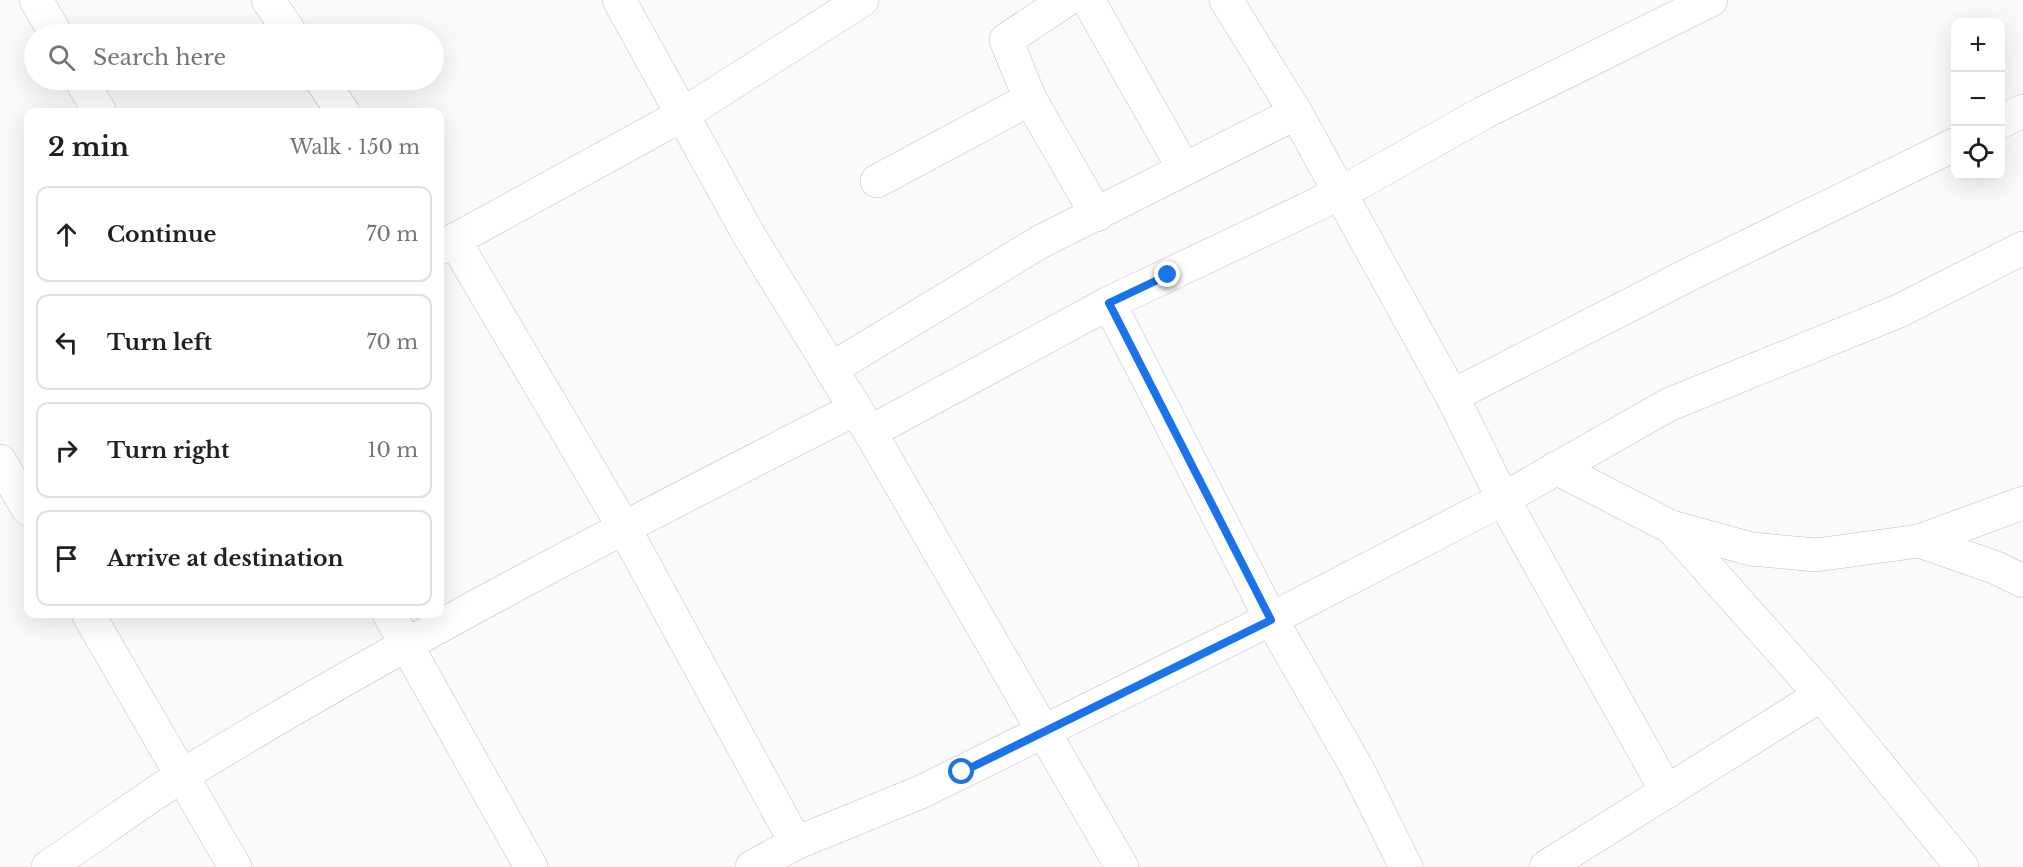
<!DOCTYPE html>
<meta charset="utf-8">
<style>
:root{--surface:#fff;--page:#f6f6f6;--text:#202124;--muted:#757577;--line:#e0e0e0}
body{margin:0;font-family:"Libre Baskerville",serif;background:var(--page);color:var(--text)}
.controls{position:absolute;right:18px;top:18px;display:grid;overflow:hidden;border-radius:12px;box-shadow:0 6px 24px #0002}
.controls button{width:54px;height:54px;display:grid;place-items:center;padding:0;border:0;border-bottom:2px solid var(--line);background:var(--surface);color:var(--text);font:30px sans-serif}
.stop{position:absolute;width:18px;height:18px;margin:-14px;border:4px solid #1a73e8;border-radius:50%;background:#fff}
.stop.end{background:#1a73e8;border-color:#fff;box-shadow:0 2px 6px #0008}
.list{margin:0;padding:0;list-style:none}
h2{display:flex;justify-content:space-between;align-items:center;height:78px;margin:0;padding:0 24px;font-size:26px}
h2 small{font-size:20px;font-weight:400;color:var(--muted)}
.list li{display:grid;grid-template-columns:39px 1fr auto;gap:18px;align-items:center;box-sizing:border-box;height:96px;margin:0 12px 12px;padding:0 12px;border:2px solid var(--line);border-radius:12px}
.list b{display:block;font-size:22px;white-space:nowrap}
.list em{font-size:20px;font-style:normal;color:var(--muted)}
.icon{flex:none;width:33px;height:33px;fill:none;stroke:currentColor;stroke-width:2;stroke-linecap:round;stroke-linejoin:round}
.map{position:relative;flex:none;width:2023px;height:867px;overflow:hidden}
.search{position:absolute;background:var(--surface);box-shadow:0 6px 24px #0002;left:24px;top:24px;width:420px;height:66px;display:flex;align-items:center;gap:15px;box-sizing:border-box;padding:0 21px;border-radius:33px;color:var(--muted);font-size:22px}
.panel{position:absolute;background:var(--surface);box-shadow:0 6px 24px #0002;left:24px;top:108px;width:420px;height:510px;border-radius:12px}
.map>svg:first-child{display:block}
</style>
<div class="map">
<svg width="2023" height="867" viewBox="0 0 2023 867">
<rect width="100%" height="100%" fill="#fafafa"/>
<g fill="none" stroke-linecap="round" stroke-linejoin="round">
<!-- minor casing -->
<g stroke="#cab7d8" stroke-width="34">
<g id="minor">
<path d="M36 0 56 34"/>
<path d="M268 0 291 34"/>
<path d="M619 0 750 237 870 432 1122 867"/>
<path d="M1066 0 1006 40 1030 99 1097 215"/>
<path d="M1088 0 1184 169"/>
<path d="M81 80 100 112"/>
<path d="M321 80 343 112"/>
<path d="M1296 113 1452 396 1503 499 1667 792"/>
<path d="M2000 122 2023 111"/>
<path d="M877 181 1030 99"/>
<path d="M454 240 623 526 796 843"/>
<path d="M440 248 682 115 862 0"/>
<path d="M1109 303 1271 619 1357 768 1406 867"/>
<path d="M831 369 1040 242 1296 113 1226 0"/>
<path d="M1452 396 1692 273 1956 144"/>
<path d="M870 432 1109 303 1341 193 1483 113 1711 0"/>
<path d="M0 461 28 509"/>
<path d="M1556 468 1671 527 1821 695 1962 867"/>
<path d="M1671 527 1751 549 1816 555 1919 541 1994 567 2023 581"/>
<path d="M1919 541 2023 503"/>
<path d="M88 614 235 867"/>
<path d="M389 614 531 867"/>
<path d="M48 867C93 837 137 804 183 775 401 641 627 525 855 409"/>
<path d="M752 867 796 843 921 792 1271 619 1503 499 1668 405 1899 311 2023 248"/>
<path d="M1546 867 1821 695"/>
</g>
</g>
<!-- minor -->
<use href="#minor" stroke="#fff" stroke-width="33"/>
</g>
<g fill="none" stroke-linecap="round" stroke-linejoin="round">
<!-- route -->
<path stroke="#1a73e8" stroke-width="8" d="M962 772 1271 620 1109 303 1168 275"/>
</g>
</svg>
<div class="controls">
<button>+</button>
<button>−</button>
<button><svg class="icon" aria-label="locate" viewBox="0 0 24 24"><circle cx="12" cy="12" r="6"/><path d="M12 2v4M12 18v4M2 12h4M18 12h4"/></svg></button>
</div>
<div class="stop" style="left:962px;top:772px"></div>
<div class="stop end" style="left:1168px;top:275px"></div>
<div class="search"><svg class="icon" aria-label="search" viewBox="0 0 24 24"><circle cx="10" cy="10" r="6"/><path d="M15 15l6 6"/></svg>Search here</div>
<section class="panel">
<h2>2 min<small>Walk · 150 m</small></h2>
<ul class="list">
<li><svg class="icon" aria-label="ahead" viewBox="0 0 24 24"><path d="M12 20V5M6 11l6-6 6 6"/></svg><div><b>Continue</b></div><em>70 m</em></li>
<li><svg class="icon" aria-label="left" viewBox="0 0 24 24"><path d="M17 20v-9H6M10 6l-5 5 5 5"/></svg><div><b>Turn left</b></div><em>70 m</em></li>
<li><svg class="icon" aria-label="right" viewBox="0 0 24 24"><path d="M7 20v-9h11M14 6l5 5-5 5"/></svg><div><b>Turn right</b></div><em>10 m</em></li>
<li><svg class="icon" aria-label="arrive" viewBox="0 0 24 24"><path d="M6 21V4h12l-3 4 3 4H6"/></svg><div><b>Arrive at destination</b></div></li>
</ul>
</section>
</div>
